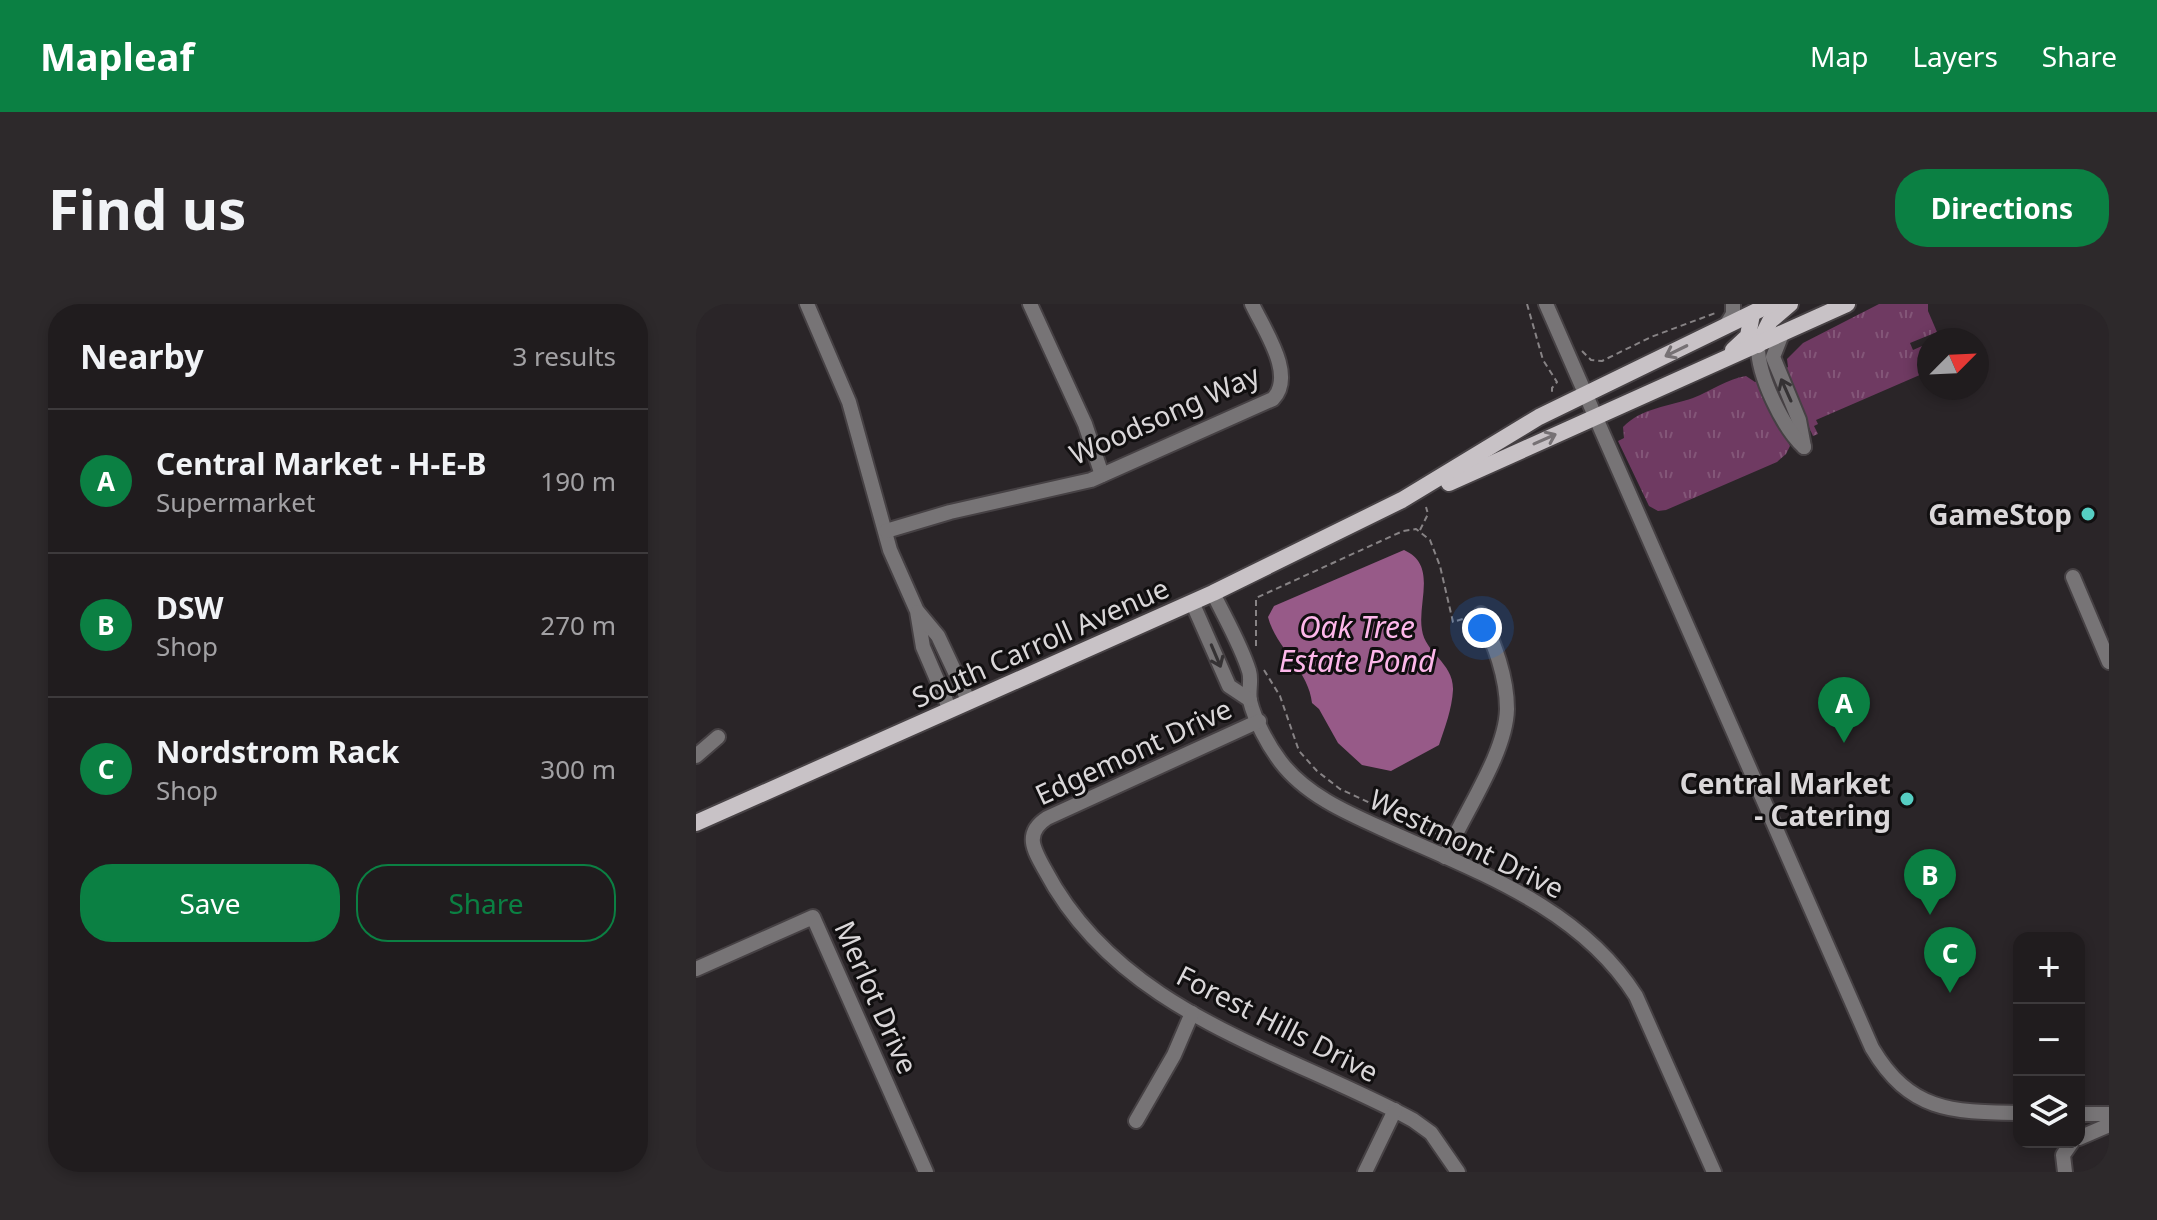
<!DOCTYPE html>
<meta charset="utf-8">
<style>
:root{--surface:#201c1e;--page:#2d292b;--text:#f1f3f6;--muted:#a2a1a4;--line:#3d3a3c;--accent:#0b8043}
body{margin:0;font-family:"Noto Sans",sans-serif;background:var(--page);color:var(--text)}
.controls{position:absolute;right:24px;bottom:24px;display:grid;overflow:hidden;border-radius:16px;box-shadow:0 4px 12px #0003}
.controls button{width:72px;height:72px;display:grid;place-items:center;padding:0;border:0;border-bottom:2px solid var(--line);background:var(--surface);color:var(--text);font:40px sans-serif}
.compass{position:absolute;left:1221px;top:24px;width:72px;height:72px;border-radius:50%;background:var(--surface);box-shadow:0 4px 12px #0003;rotate:66deg}
.you{position:absolute;left:786px;top:324px;width:28px;height:28px;margin:-20px;border:6px solid #fff;border-radius:50%;background:#1a73e8;box-shadow:0 0 0 12px #1a73e833}
.badge{display:grid;place-items:center;width:52px;height:52px;border-radius:50%;background:var(--accent);color:#fff;font-size:26px;font-weight:700}
.pin{position:absolute;translate:-50% -66px;filter:drop-shadow(0 2px 4px #0008)}
.pin::after{content:'';position:absolute;top:42px;width:28px;height:24px;background:inherit;clip-path:polygon(0 0,100% 0,50% 100%)}
.list{margin:0;padding:0;list-style:none}
h2{display:flex;justify-content:space-between;align-items:center;height:104px;margin:0;padding:0 32px;font-size:34px}
h2 small{font-size:26px;font-weight:400;color:var(--muted)}
.list li{display:grid;grid-template-columns:52px 1fr auto;gap:24px;align-items:center;box-sizing:border-box;height:144px;padding:0 32px;border-top:2px solid var(--line)}
.list b{display:block;font-size:30px;white-space:nowrap}
.list p{margin:0;font-size:26px;white-space:nowrap;color:var(--muted)}
.list em{font-size:26px;font-style:normal;color:var(--muted)}
.actions{display:flex;gap:16px;padding:24px 32px}
.actions a{flex:1;padding:18px 0;border:2px solid var(--accent);border-radius:32px;text-align:center;font-size:28px;color:var(--accent)}
.actions .main{background:var(--accent);color:#fff}
.icon{flex:none;width:44px;height:44px;fill:none;stroke:currentColor;stroke-width:2;stroke-linecap:round;stroke-linejoin:round}
.map{position:relative;flex:none;width:1413px;height:868px;overflow:hidden;border-radius:32px}
header{display:flex;align-items:center;gap:48px;box-sizing:border-box;height:112px;padding:0 40px;background:var(--accent);color:#fff}
header strong{font-size:38px}
nav{display:flex;gap:44px;margin-inline-start:auto;font-size:28px}
.intro{display:flex;align-items:center;justify-content:space-between;box-sizing:border-box;height:192px;padding:0 48px}
h1{margin:0;font-size:56px}
.button{padding:20px 36px;border-radius:32px;background:var(--accent);color:#fff;font-size:28px;font-weight:700}
main{display:flex;gap:48px;padding:0 48px}
aside{flex:1;background:var(--surface);border-radius:32px;box-shadow:0 4px 12px #0003}
.map>svg:first-child{display:block}
</style>
<header>
<strong>Mapleaf</strong>
<nav><a>Map</a><a>Layers</a><a>Share</a></nav>
</header>
<div class="intro"><h1>Find us</h1><a class="button">Directions</a></div>
<main>
<aside>
<h2>Nearby<small>3 results</small></h2>
<ul class="list">
<li><span class="badge">A</span><div><b>Central Market - H-E-B</b><p>Supermarket</p></div><em>190 m</em></li>
<li><span class="badge">B</span><div><b>DSW</b><p>Shop</p></div><em>270 m</em></li>
<li><span class="badge">C</span><div><b>Nordstrom Rack</b><p>Shop</p></div><em>300 m</em></li>
</ul>
<div class="actions"><a class="main">Save</a><a>Share</a></div>
</aside>
<div class="map">
<svg width="1413" height="868" viewBox="0 0 1413 868">
<defs>
<pattern id="grass-tufts" width="24" height="20" patternUnits="userSpaceOnUse" patternTransform="scale(2)"><rect width="24" height="20" fill="#6f3a62"/><path d="M3 7l-1-3M5 7V3M7 7l1-3M15 17l-1-3M17 17v-4M19 17l1-3" fill="none" stroke="#835678"/></pattern>
</defs>
<rect width="100%" height="100%" fill="#2a2528"/>
<!-- grass -->
<g fill="url(#grass-tufts)">
<path d="M1183 0H1232V7L1241 28 1214 39 1217 46 1233 39V67L1120 116 1122 120 1118 122 1122 130 1117 132 1087 66 1092 63 1091 55 1107 39Z"/>
<path d="M1050 72 1059 78 1064 76 1094 142 1090 150 1081 158 970 206 962 207 953 202 922 137 928 134 927 123C945 104 974 102 997 94 1015 87 1031 75 1050 72Z"/>
</g>
<!-- water -->
<path fill="#975a88" d="M708 246C742 261 721 299 726 326 729 349 758 359 757 386 756 405 749 423 743 441L695 467 666 461 642 439 623 405 616 399C613 367 580 344 572 313L578 302Z"/>
<g fill="none" stroke-linecap="round" stroke-linejoin="round">
<!-- minor casing -->
<g stroke="#464144" stroke-width="18">
<g id="minor">
<path d="M111 0 153 98 194 246 221 307 227 343 254 406"/>
<path d="M334 0 389 120 406 171"/>
<path d="M850 0 1176 744C1214 808 1256 808 1323 809"/>
<path d="M1029 23 1037 10V0"/>
<path d="M1086 30 1077 53 1103 116 1108 143"/>
<path d="M1062 41C1061 70 1087 124 1108 143"/>
<path d="M190 227 254 208 395 176 577 95C600 71 568 26 556 0"/>
<path d="M1377 273 1413 358"/>
<path d="M517 289C529 314 545 341 553 367 556 376 552 387 554 397 559 417 572 441 584 457 611 493 656 511 696 529 785 569 885 605 940 692L1018 868"/>
<path d="M496 298 533 382 554 396"/>
<path d="M222 308 242 332 273 398"/>
<path d="M563 417 351 514C328 529 337 545 349 566 424 709 585 745 717 816L735 829 762 868"/>
<path d="M0 452 22 433"/>
<path d="M749 553C767 510 810 450 811 405 811 372 798 340 785 310"/>
<path d="M0 665 117 613 230 868"/>
<path d="M1383 810H1413"/>
<path d="M440 817 478 751 496 709"/>
<path d="M1383 834 1413 821"/>
<path d="M669 868 699 806"/>
<path d="M1369 868 1367 851 1376 838"/>
</g>
</g>
<!-- major casing -->
<g stroke="#464144" stroke-width="20">
<g id="major">
<path d="M1062 41 1074 17 1094 0"/>
<path d="M1037 46 1052 32 1056 10"/>
<path d="M753 179 1151 0"/>
<path d="M0 519 517 289 706 196 843 113 1075 0"/>
</g>
</g>
<!-- path -->
<g stroke="#878385" stroke-width="2" stroke-dasharray="6 4" stroke-linecap="butt">
<path d="M831 0 847 56 861 78 856 84V91"/>
<path d="M886 47 895 56 906 57 955 33 1022 8"/>
<path d="M724 226 732 210 730 203"/>
<path d="M560 342V294L707 227 720 225 734 236 744 262 757 318 773 313"/>
<path d="M568 366 584 392 603 447 621 467 644 485 743 531"/>
</g>
<!-- minor -->
<use href="#minor" stroke="#777476" stroke-width="14"/>
<!-- major -->
<use href="#major" stroke="#c8c2c6" stroke-width="16"/>
</g>
<!-- one-way arrows -->
<defs><path id="oneway-shaft" d="M-6 0H5M1.5-3L5.5 0L1.5 3" fill="none" stroke-width="1.6" stroke-linecap="round" stroke-linejoin="round" transform="scale(2)"/></defs>
<g stroke="#767174">
<use href="#oneway-shaft" transform="translate(980 47) rotate(154)"/>
<use href="#oneway-shaft" transform="translate(849 135) rotate(-24)"/>
</g>
<g stroke="#353234">
<use href="#oneway-shaft" transform="translate(1090 86) rotate(-114)"/>
<use href="#oneway-shaft" transform="translate(520 352) rotate(67)"/>
</g>
<!-- markers -->
<g fill="#56cec3" stroke="#110f10" stroke-width="3">
<circle cx="1392" cy="210" r="8"/>
<circle cx="1211" cy="495" r="8"/>
</g>
<g text-anchor="middle" dominant-baseline="central" stroke-width="6" stroke-linejoin="round" paint-order="stroke">
<!-- street labels -->
<g font-size="28" fill="#dad7d9" stroke="#110f10">
<text transform="translate(468 110) rotate(-24)">Woodsong Way</text>
<text transform="translate(344 338) rotate(-24)">South Carroll Avenue</text>
<text transform="translate(437 447) rotate(-25)">Edgemont Drive</text>
<text transform="translate(771 539) rotate(26)">Westmont Drive</text>
<text transform="translate(181 693) rotate(66)">Merlot Drive</text>
<text transform="translate(582 719) rotate(27)">Forest Hills Drive</text>
</g>
<!-- poi labels -->
<g font-size="28" font-weight="bold" fill="#dad7d9" stroke="#110f10" text-anchor="end">
<text x="1376" y="210">GameStop</text>
<text x="1195" y="479">Central Market<tspan x="1195" dy="32">- Catering</tspan></text>
</g>
<!-- water labels -->
<g font-size="30" font-style="italic" fill="#fdb7ea" stroke="#110f10">
<text x="661" y="322">Oak Tree<tspan x="661" dy="34">Estate Pond</tspan></text>
</g>
</g>
</svg>
<div class="controls">
<button>+</button>
<button>−</button>
<button><svg class="icon" aria-label="layers" viewBox="0 0 24 24"><path d="M12 4l9 5-9 5-9-5zM3 14l9 5 9-5"/></svg></button>
</div>
<svg class="compass" viewBox="-18 -18 36 36"><path d="M0-13l5 13h-10z" fill="#e53935"/><path d="M0 13l5-13h-10z" fill="#a2a1a4"/></svg>
<div class="you"></div>
<div class="pin badge" style="left:1148px;top:439px">A</div>
<div class="pin badge" style="left:1234px;top:611px">B</div>
<div class="pin badge" style="left:1254px;top:689px">C</div>
</div>
</main>
